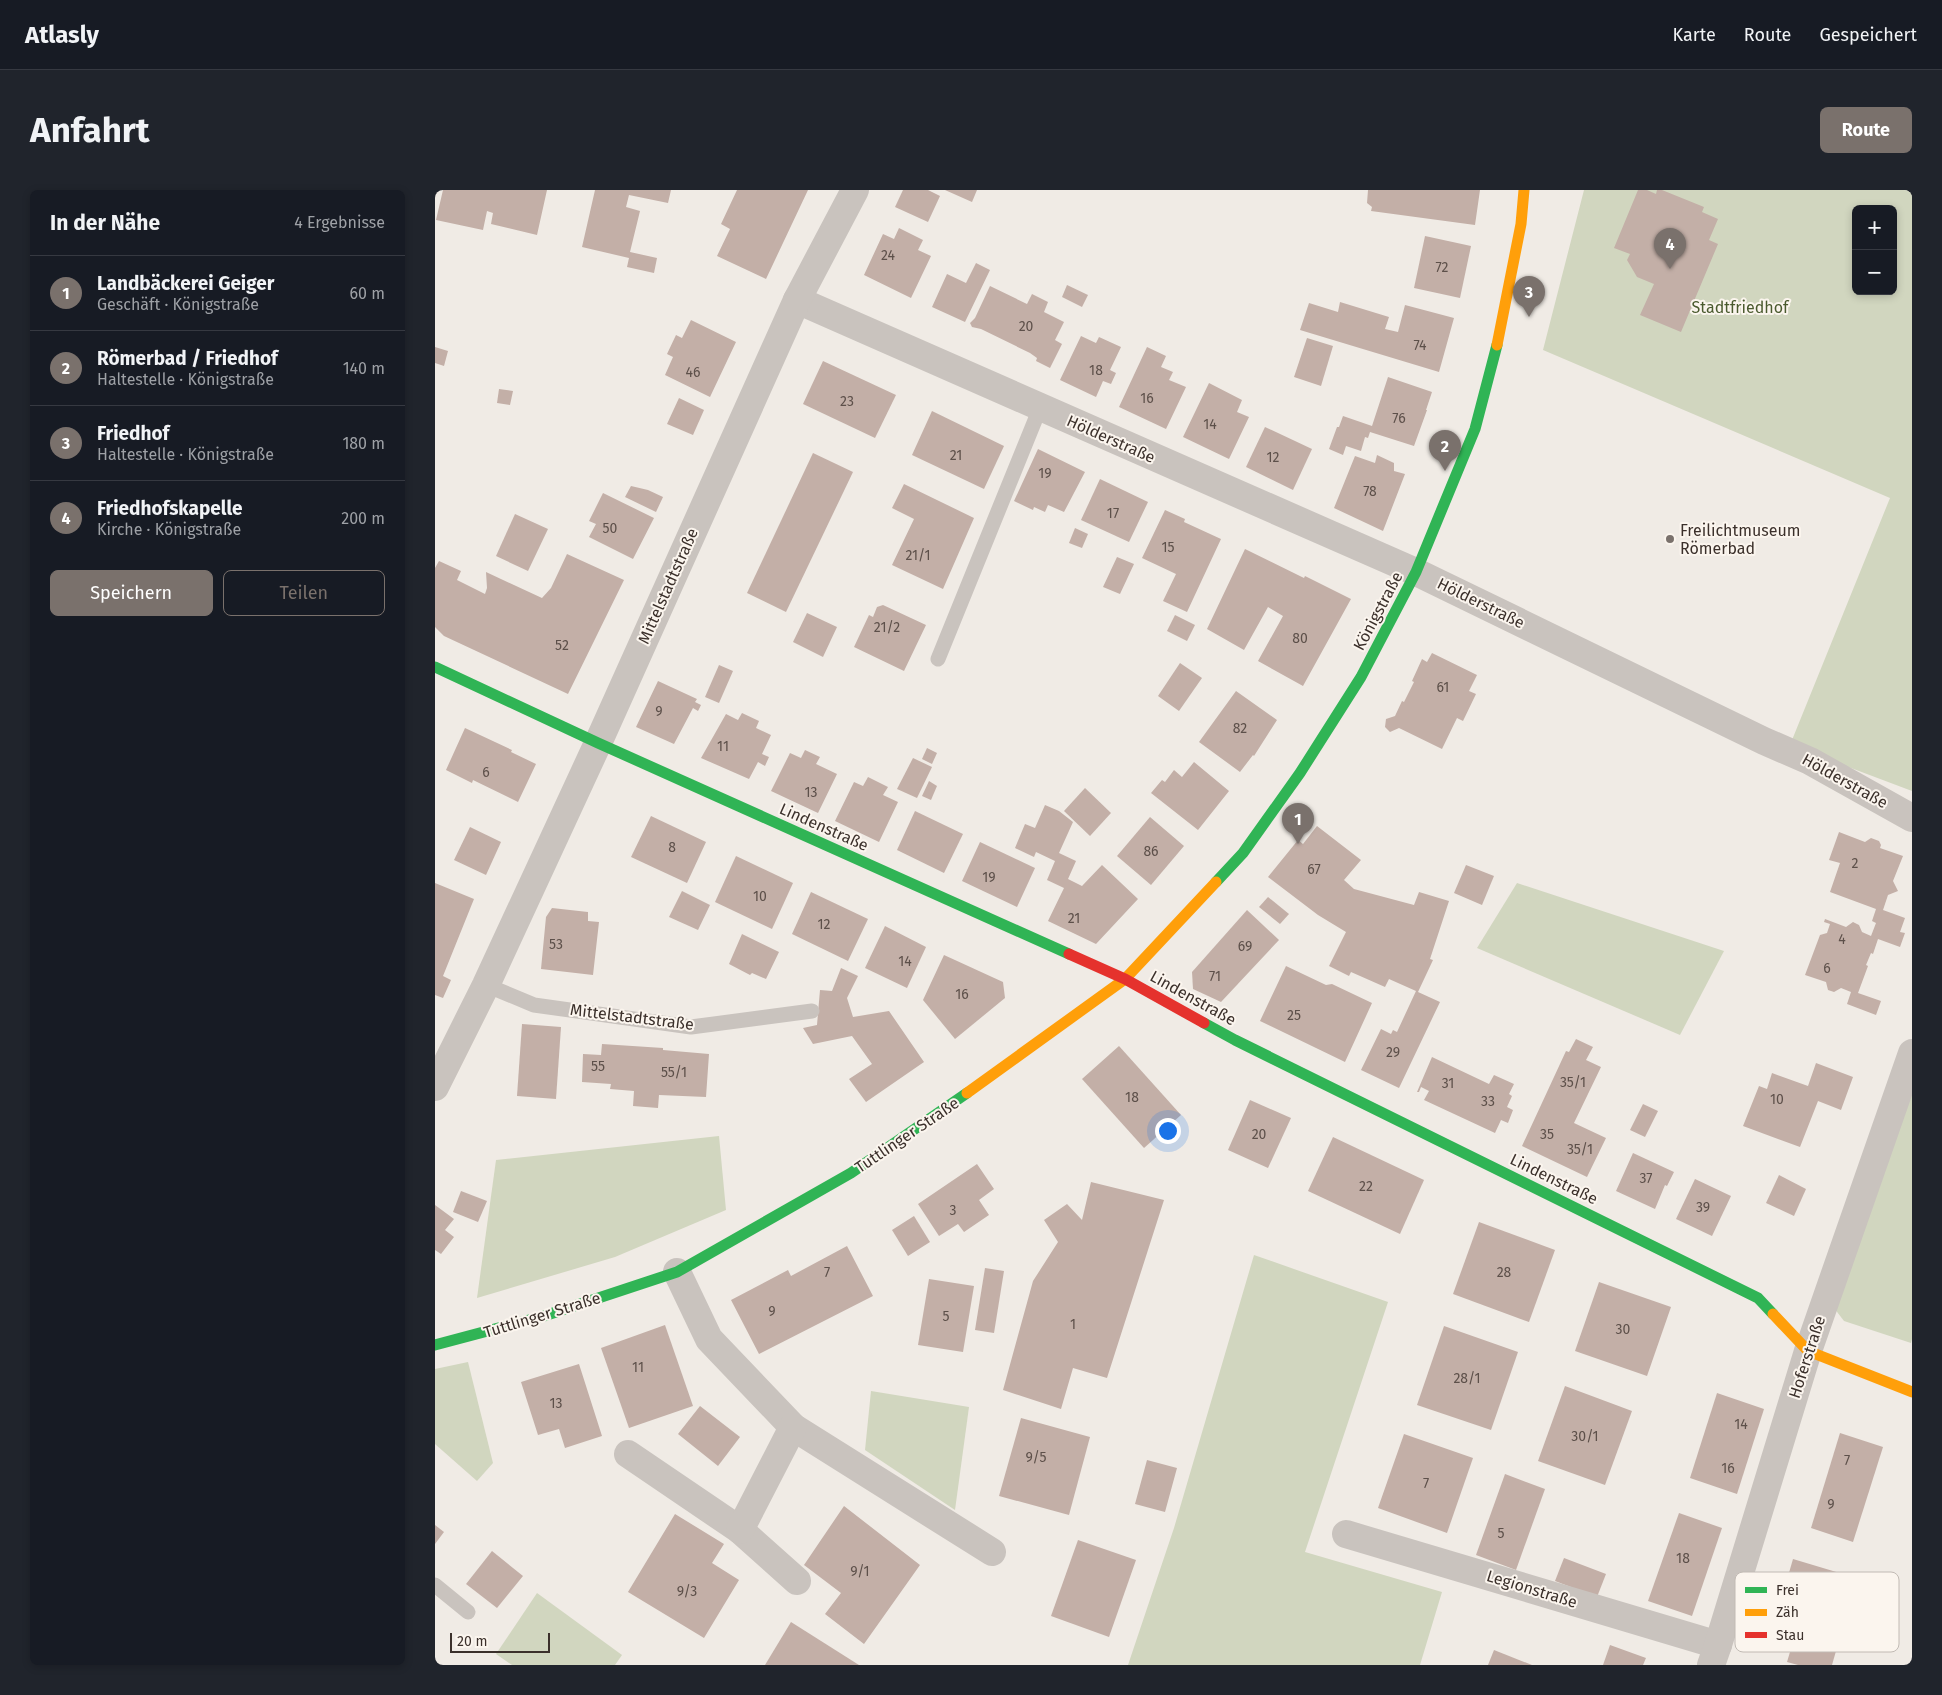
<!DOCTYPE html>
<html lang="de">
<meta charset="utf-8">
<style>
:root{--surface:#171b24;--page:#20242c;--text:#f1f3f6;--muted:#9ea1a6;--line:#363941;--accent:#7a716c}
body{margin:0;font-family:"Fira Sans",sans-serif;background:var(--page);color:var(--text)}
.controls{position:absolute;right:15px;top:15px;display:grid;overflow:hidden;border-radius:8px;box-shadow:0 2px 8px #0003}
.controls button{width:45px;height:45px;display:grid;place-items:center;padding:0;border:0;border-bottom:1px solid var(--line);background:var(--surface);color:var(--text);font:25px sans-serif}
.scale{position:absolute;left:15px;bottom:12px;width:100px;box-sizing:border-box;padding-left:5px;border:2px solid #3b302b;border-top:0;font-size:14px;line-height:18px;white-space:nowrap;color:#3b302b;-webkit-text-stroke:4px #fbf5ee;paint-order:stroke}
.you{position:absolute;left:732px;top:940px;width:18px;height:18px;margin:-12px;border:4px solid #fff;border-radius:50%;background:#1a73e8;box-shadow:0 0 0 8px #1a73e833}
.badge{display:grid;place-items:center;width:32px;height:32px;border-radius:50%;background:var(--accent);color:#fff;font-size:16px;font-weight:700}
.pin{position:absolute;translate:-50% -41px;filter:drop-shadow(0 1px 2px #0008)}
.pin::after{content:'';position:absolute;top:26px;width:18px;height:15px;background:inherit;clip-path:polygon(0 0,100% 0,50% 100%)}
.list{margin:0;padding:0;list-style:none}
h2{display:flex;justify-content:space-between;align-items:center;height:65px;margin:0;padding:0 20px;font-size:21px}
h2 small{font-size:16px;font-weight:400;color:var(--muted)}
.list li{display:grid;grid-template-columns:32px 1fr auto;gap:15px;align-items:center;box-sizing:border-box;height:75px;padding:0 20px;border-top:1px solid var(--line)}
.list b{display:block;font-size:19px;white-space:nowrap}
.list p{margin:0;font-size:16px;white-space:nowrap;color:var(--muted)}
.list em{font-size:16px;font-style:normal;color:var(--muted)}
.actions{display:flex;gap:10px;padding:15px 20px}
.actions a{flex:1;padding:11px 0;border:1px solid var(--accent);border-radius:8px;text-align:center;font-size:18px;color:var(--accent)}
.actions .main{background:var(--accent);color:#fff}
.map{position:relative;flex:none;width:1477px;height:1475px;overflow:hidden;border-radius:8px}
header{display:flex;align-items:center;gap:30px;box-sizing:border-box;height:70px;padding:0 25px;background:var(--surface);border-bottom:1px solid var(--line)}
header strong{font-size:24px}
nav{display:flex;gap:28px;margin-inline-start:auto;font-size:18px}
.intro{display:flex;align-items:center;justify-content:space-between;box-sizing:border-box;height:120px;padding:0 30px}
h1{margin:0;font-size:35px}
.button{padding:12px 22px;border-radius:8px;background:var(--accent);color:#fff;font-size:18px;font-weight:700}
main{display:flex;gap:30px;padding:0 30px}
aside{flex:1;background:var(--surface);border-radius:8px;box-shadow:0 2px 8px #0003}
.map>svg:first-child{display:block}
</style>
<header>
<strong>Atlasly</strong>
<nav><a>Karte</a><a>Route</a><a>Gespeichert</a></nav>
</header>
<div class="intro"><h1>Anfahrt</h1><a class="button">Route</a></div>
<main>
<aside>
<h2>In der Nähe<small>4 Ergebnisse</small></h2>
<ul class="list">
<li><span class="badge">1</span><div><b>Landbäckerei Geiger</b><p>Geschäft · Königstraße</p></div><em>60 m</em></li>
<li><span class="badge">2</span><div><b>Römerbad / Friedhof</b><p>Haltestelle · Königstraße</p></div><em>140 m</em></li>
<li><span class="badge">3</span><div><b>Friedhof</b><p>Haltestelle · Königstraße</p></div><em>180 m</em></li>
<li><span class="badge">4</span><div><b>Friedhofskapelle</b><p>Kirche · Königstraße</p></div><em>200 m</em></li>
</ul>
<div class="actions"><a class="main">Speichern</a><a>Teilen</a></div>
</aside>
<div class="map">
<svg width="1477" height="1475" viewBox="0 0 1477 1475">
<rect width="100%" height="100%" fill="#f0ebe5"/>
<!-- green -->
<g fill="#d1d6bf" fill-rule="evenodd">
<path d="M1149 0H1477V601L1355 555 1455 308 1108 160ZM1421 19H1458V101H1421Z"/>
<path d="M1082 693 1289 761 1245 845 1042 758Z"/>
<path d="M1477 891V1149L1476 1153 1409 1131 1396 1114Z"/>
<path d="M284 946 291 1020 180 1067 42 1108 61 970Z"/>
<path d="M819 1065 953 1112 870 1362 1007 1402 985 1475H693L739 1338Z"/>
<path d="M33 1172 58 1273 42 1291 0 1254V1179Z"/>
<path d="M436 1201 534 1217 520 1320 430 1260Z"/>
<path d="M102 1403 187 1465 180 1475H77L61 1464Z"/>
</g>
<!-- building -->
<g fill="#c3afa7">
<path d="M8 0H112L102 45 56 34 58 23 52 21 48 40 1 30Z"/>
<path d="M160 0H236L233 13 194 5 191 17 205 21 195 62 222 68 219 83 192 77 194 68 147 57Z"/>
<path d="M302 0H373L331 89 282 66 295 39 286 34Z"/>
<path d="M468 0H493L505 6 493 32 460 17Z"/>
<path d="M510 0H542L537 12Z"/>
<path d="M933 0H1045L1040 35 936 21 937 17 932 13Z"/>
<path d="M1203 0H1212L1221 4 1222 0H1227L1269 17 1267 22 1283 29 1274 50 1283 54 1246 142 1205 125 1219 94 1202 87 1192 70 1195 64 1179 58Z"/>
<path d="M464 38 488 50 483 60 496 66 476 108 429 85 448 44 459 49Z"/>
<path d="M990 46 1036 56 1025 108 979 98Z"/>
<path d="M541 73 555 80 530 132 497 117 512 84 531 93Z"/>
<path d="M632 95 653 105 647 117 627 107Z"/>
<path d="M555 96 592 114 597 104 613 112 609 122 629 132 620 150 627 154 615 178 601 171 602 168 595 163 546 139 537 137 535 133 540 128Z"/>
<path d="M905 112 954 127 950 139 963 142 970 115 1019 128 1004 182 865 140 874 113 903 122Z"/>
<path d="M256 130 301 152 275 207 230 185 238 167 232 164 241 145 247 148Z"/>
<path d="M646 146 661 153 664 147 686 157 675 180 681 183 676 194 668 191 661 207 625 190Z"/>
<path d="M872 148 898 156 886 196 859 187Z"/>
<path d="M0 157 13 161 9 176 0 173Z"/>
<path d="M712 157 731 166 726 177 738 182 734 190 751 197 731 239 684 217Z"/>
<path d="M388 171 461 205 440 248 368 214Z"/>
<path d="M953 187 997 202 991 220H992L979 256 935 242 933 248 930 247 926 261 911 256 908 265 894 259 902 237H904L908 226 937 236Z"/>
<path d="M774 193 807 210 802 222 814 227 794 269 748 247Z"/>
<path d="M64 199 78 201 75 215 62 213Z"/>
<path d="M244 208 269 220 258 245 232 234Z"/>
<path d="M497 221 569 256 549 299 477 265Z"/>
<path d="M830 237 877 259 858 300 811 277Z"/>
<path d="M603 259 650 282 629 322 613 315 610 322 599 317 598 320 579 311Z"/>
<path d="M378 263 418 282 351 422 312 403Z"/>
<path d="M942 265 959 273V281L970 284 948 341 899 318 920 266 940 273Z"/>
<path d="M665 289 713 312 694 352 646 330Z"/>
<path d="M469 294 539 328 508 399 457 375 479 329 457 318Z"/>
<path d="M196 296 213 300 228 307 221 322 190 307Z"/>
<path d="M168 303 219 328 198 369 154 347 161 334 154 331Z"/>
<path d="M730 320 750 329 749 332 786 349 752 422 728 411 741 384 707 368Z"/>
<path d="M80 324 113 339 93 381 61 366Z"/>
<path d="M640 338 653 344 647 358 634 353Z"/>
<path d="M810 359 869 388 870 386 916 409 868 496 823 471 848 426 833 417 809 460 772 439Z"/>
<path d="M132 364 189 390 133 504 9 446 0 437V378L4 371 26 381 22 390 50 404 52 398 51 382 107 408 116 398Z"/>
<path d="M682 367 699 374 685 404 668 397Z"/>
<path d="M448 415 491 435 469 481 419 457 434 425 438 427 442 417Z"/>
<path d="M372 423 402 437 388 467 358 452Z"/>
<path d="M740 425 760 435 752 451 732 441Z"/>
<path d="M997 463 1042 485 1034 501 1041 504 1028 531 1022 528 1007 559 964 538 955 542 950 537 951 529 960 526 967 511 969 512 979 492 977 491 987 469 992 472Z"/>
<path d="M745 473 767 488 744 521 723 506Z"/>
<path d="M284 475 298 481 284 513 270 507Z"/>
<path d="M223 491 262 509 260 512 266 515 263 521 258 518 239 554 201 537Z"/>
<path d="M801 501 842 530 819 566 818 565 805 582 764 552Z"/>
<path d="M307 523 324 531 321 538 336 545 327 564 334 567 330 576 323 572 314 589 266 568 291 524 303 530Z"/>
<path d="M30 538 77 560 76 562 101 574 83 612 38 590 37 593 11 580Z"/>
<path d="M492 558 502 563 497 574 487 569Z"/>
<path d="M370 560 385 567 381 574 402 584 383 623 336 601 355 563 366 568Z"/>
<path d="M478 568 497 577 482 608 462 599Z"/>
<path d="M759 572 794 601 763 640 716 603 727 590 730 592 739 580 747 587Z"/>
<path d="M433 587 453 597 448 605 463 612 444 652 400 631 419 592 428 596Z"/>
<path d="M494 591 502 596 496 610 487 606Z"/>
<path d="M650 598 676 623 655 646 629 621Z"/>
<path d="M610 615 624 621 638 632 624 663 641 671 633 689 647 696 667 675 703 709 661 754 613 731 629 698 612 690 620 671 601 662 599 667 580 658 590 634 600 638Z"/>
<path d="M480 621 528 644 509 683 462 660Z"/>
<path d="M216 626 271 652 252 693 196 667Z"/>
<path d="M715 627 749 656 716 695 682 666Z"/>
<path d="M882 636 926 670 909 690 919 699 979 715 984 702 1014 711 995 769 998 770 983 802 1005 812 964 898 926 880 946 839 956 844 958 840 962 842 981 801 954 789 950 797 916 782 914 786 894 776 911 742 883 725 833 687 863 650 868 654Z"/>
<path d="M35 637 66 652 51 685 19 670Z"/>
<path d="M1404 642 1430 652 1436 648 1444 651 1446 655 1445 658 1468 666 1458 691 1463 701 1453 705 1448 720 1470 728 1465 742 1470 743 1465 757 1443 749 1438 764 1436 763 1431 775 1433 776 1423 803 1446 811 1441 825 1412 814 1416 802 1406 798 1399 802 1393 800 1391 792 1370 785 1385 745 1392 743 1395 734 1389 732 1390 729 1411 737 1418 732 1424 735 1427 742 1436 746 1441 733 1437 731 1441 719 1395 702 1405 673 1394 670Z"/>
<path d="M545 652 600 678 582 717 527 691Z"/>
<path d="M301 666 358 693 337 739 280 712Z"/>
<path d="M1031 675 1059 686 1047 715 1019 703Z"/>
<path d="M0 693 39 709 8 786 16 790 8 808 0 805Z"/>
<path d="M247 701 275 715 263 740 234 727Z"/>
<path d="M376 702 433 729 413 771 357 744Z"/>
<path d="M833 707 854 724 845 734 824 717Z"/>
<path d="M117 718 153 722V731L164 732 158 785 106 779 111 727Z"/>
<path d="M812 720 844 750 786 812 758 799 757 782Z"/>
<path d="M450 736 491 757 472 798 430 778Z"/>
<path d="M307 744 344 762 331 789 317 783 315 785 294 774Z"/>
<path d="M509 765 568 792 570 808 520 849 488 810Z"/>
<path d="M851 776 891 795 897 794 937 813 910 872 825 831Z"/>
<path d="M406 778 423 786 412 808 418 827 454 821 489 872 431 912 414 889 437 874 417 846 378 854 368 838 382 835 385 800 397 801Z"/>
<path d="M87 834 126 837 121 909 82 906Z"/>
<path d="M1141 849 1158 857 1151 870 1166 877 1139 933 1171 948 1152 987 1087 956 1131 861 1134 862Z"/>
<path d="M167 854 228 858V860L274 864 271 907 224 905 223 918 198 916 199 901 175 899 176 894 147 892 148 864 166 865Z"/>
<path d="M684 856 746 925 709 958 647 889Z"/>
<path d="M997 867 1054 894 1059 885 1079 894 1074 904 1077 906 1072 917 1078 920 1073 933 1066 930 1060 943 989 910 994 901 986 897 984 902H982Z"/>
<path d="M1381 873 1418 887 1406 920 1383 911 1365 957 1308 936 1324 896 1332 899 1337 883 1373 896Z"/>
<path d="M815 910 856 928 833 978 793 960Z"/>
<path d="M1208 914 1223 921 1210 947 1195 940Z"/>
<path d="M898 947 989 990 965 1044 873 1001Z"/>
<path d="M1198 963 1239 982 1232 996 1230 995 1220 1019 1181 1001Z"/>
<path d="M542 974 559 999 544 1010 554 1025 529 1042 523 1034 504 1046 483 1014Z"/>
<path d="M1344 985 1371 999 1359 1026 1331 1013Z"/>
<path d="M1260 989 1296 1006 1277 1046 1241 1029Z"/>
<path d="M656 992 729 1010 672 1188 638 1178 626 1219 568 1200 598 1091 623 1052 609 1030 632 1014 647 1030Z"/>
<path d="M26 1001 52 1011 43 1032 18 1022Z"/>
<path d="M0 1015 19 1029 10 1040 19 1047 6 1064 0 1060Z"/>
<path d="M479 1026 495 1052 473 1066 457 1040Z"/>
<path d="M1044 1032 1120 1060 1094 1132 1018 1104Z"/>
<path d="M412 1056 438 1106 324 1164 296 1110 353 1080 356 1086Z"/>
<path d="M550 1078 569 1081 559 1143 540 1140Z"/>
<path d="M494 1089 539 1096 528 1162 483 1155Z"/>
<path d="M1164 1092 1236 1117 1212 1186 1140 1161Z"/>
<path d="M230 1135 258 1216 194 1238 166 1158Z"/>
<path d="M1009 1136 1083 1162 1056 1240 982 1215Z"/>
<path d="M144 1174 167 1246 130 1258 124 1239 103 1245 86 1192Z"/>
<path d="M1130 1196 1197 1221 1170 1295 1103 1271Z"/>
<path d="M1282 1203 1329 1219 1302 1304 1255 1288Z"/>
<path d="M265 1216 305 1247 283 1276 243 1244Z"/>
<path d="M586 1228 655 1247 634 1325 564 1306Z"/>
<path d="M1405 1243 1448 1257 1418 1352 1376 1338Z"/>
<path d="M969 1244 1038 1268 1012 1343 943 1318Z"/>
<path d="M712 1270 742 1278 730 1322 700 1314Z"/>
<path d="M1070 1284 1110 1299 1081 1380 1041 1365Z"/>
<path d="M409 1316 485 1375 429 1454 390 1424 406 1403 369 1375Z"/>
<path d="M1244 1323 1287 1338 1257 1426 1213 1411Z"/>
<path d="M240 1324 289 1354 277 1373 304 1390 269 1448 193 1402Z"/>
<path d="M0 1335 9 1342 0 1354Z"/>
<path d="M643 1350 701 1370 674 1447 616 1426Z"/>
<path d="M57 1361 88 1386 62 1418 31 1394Z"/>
<path d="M1129 1368 1171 1384 1162 1407 1120 1391Z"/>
<path d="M1358 1369 1408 1384 1395 1432 1344 1417Z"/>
<path d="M356 1432 424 1475H330Z"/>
<path d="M1361 1442 1403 1454 1397 1475H1363L1352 1472Z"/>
<path d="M1175 1455 1211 1468 1208 1475H1168Z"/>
<path d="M1059 1460 1097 1475H1053Z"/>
</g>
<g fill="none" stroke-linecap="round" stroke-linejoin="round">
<!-- lane -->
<g stroke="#c9c3be" stroke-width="15">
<path d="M503 469 605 218"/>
<path d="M51 795 99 815 256 837 377 821"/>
<path d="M0 1395 33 1422"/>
</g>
<!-- street -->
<g stroke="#c9c3be" stroke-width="28">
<path d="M362 110 981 382 1329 551 1375 571 1477 628"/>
<path d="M0 897 51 795 163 553 362 110 420 0"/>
<path d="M242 1082 274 1149 358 1237 557 1362"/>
<path d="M193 1264 305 1340 362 1391"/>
<path d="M305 1340 358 1237"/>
<path d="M911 1344 1283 1455"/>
<path d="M1276 1475 1283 1455 1373 1161 1477 863"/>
</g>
<!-- fast -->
<g stroke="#30b455" stroke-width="11">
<path d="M0 477 163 553 634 764"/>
<path d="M781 692 808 663 865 583 926 487 981 382 1040 239 1062 155"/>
<path d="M769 833 800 850 1323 1108 1338 1124"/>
<path d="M0 1155 109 1126 242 1082 416 983 532 903"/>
</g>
<!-- slow -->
<g stroke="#ff9f0a" stroke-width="11">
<path d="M1062 155 1086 34 1089 0"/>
<path d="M532 903 690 789 781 692"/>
<path d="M1338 1124 1373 1161 1477 1202"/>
</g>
<!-- jam -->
<path stroke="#e5322d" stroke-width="11" d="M634 764 690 789 769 833"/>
</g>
<!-- markers -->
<circle fill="#7a716c" stroke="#fbf5ee" stroke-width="2" cx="1235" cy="349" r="5"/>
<g text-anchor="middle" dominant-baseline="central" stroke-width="4" stroke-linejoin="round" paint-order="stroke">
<!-- number labels -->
<g font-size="14" fill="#5d504a">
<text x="453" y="65">24</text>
<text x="1007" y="77">72</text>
<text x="591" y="136">20</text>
<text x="985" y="155">74</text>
<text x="661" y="180">18</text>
<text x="258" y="182">46</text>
<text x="712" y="208">16</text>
<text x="412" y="211">23</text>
<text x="964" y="228">76</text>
<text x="775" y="234">14</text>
<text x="521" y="265">21</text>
<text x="838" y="267">12</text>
<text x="610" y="283">19</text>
<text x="935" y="301">78</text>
<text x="678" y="323">17</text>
<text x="175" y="338">50</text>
<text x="733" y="357">15</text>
<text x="483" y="365">21/1</text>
<text x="452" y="437">21/2</text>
<text x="865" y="448">80</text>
<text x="127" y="455">52</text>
<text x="1008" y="497">61</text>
<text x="224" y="521">9</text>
<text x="805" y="538">82</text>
<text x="288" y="556">11</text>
<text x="51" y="582">6</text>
<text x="376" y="602">13</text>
<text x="237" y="657">8</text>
<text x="716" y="661">86</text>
<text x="1420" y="673">2</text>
<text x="879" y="679">67</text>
<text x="554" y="687">19</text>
<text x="325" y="706">10</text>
<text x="639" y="728">21</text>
<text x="389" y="734">12</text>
<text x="1407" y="749">4</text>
<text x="121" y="754">53</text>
<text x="810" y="756">69</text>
<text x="470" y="771">14</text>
<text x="1392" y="778">6</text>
<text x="780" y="786">71</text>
<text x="527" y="804">16</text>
<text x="859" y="825">25</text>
<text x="958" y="862">29</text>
<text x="163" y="876">55</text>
<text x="239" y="882">55/1</text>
<text x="1138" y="892">35/1</text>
<text x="1013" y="893">31</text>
<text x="697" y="907">18</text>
<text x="1342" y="909">10</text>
<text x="1053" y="911">33</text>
<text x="824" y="944">20</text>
<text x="1112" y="944">35</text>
<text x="1145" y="959">35/1</text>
<text x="1211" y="988">37</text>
<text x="931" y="996">22</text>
<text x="1268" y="1017">39</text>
<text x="518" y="1020">3</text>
<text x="392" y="1082">7</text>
<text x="1069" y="1082">28</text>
<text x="337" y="1121">9</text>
<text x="511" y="1126">5</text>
<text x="638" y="1134">1</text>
<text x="1188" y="1139">30</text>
<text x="203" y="1177">11</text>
<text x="1032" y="1188">28/1</text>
<text x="121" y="1213">13</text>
<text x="1306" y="1234">14</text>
<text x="1150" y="1246">30/1</text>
<text x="601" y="1267">9/5</text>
<text x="1412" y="1270">7</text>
<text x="1293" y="1278">16</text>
<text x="991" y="1293">7</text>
<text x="1396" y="1314">9</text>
<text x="1066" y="1343">5</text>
<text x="1248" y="1368">18</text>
<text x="425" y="1381">9/1</text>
<text x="252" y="1401">9/3</text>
</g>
<!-- park labels -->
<g font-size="16" fill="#4a5a2e" stroke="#fbf5ee">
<text x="1305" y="117">Stadtfriedhof</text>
</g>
<!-- street labels -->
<g font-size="16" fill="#3b302b" stroke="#fbf5ee">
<text transform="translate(676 249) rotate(24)">Hölderstraße</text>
<text transform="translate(233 396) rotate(-66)">Mittelstadtstraße</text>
<text transform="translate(1046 413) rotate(26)">Hölderstraße</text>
<text transform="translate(943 421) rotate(-62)">Königstraße</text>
<text transform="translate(1410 591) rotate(29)">Hölderstraße</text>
<text transform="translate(389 637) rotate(24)">Lindenstraße</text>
<text transform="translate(758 808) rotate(29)">Lindenstraße</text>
<text transform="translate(197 827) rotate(7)">Mittelstadtstraße</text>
<text transform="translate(472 945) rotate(-34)">Tuttlinger Straße</text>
<text transform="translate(1119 989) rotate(26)">Lindenstraße</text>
<text transform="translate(107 1125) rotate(-17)">Tuttlinger Straße</text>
<text transform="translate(1372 1167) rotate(-72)">Hoferstraße</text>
<text transform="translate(1097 1399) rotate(17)">Legionstraße</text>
</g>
<!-- poi labels -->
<g font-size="16" fill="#3b302b" stroke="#fbf5ee" text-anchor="start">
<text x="1245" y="340">Freilichtmuseum<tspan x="1245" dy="18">Römerbad</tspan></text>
</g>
</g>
<!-- legend -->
<rect x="1300" y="1382" width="164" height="80" rx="8" fill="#fbf5ee" stroke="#c1bab4" stroke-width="1"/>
<rect x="1310" y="1397" width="22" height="6" fill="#30b455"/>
<rect x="1310" y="1419" width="22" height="7" fill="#ff9f0a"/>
<rect x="1310" y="1442" width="22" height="6" fill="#e5322d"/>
<g font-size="14" fill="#3b302b">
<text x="1341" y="1405">Frei</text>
<text x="1341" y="1427">Zäh</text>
<text x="1341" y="1450">Stau</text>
</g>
</svg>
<div class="controls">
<button>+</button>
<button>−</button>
</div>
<div class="scale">20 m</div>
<div class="you"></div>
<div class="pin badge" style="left:863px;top:654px">1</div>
<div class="pin badge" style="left:1010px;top:281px">2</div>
<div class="pin badge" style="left:1094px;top:127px">3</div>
<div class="pin badge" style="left:1235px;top:79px">4</div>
</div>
</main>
